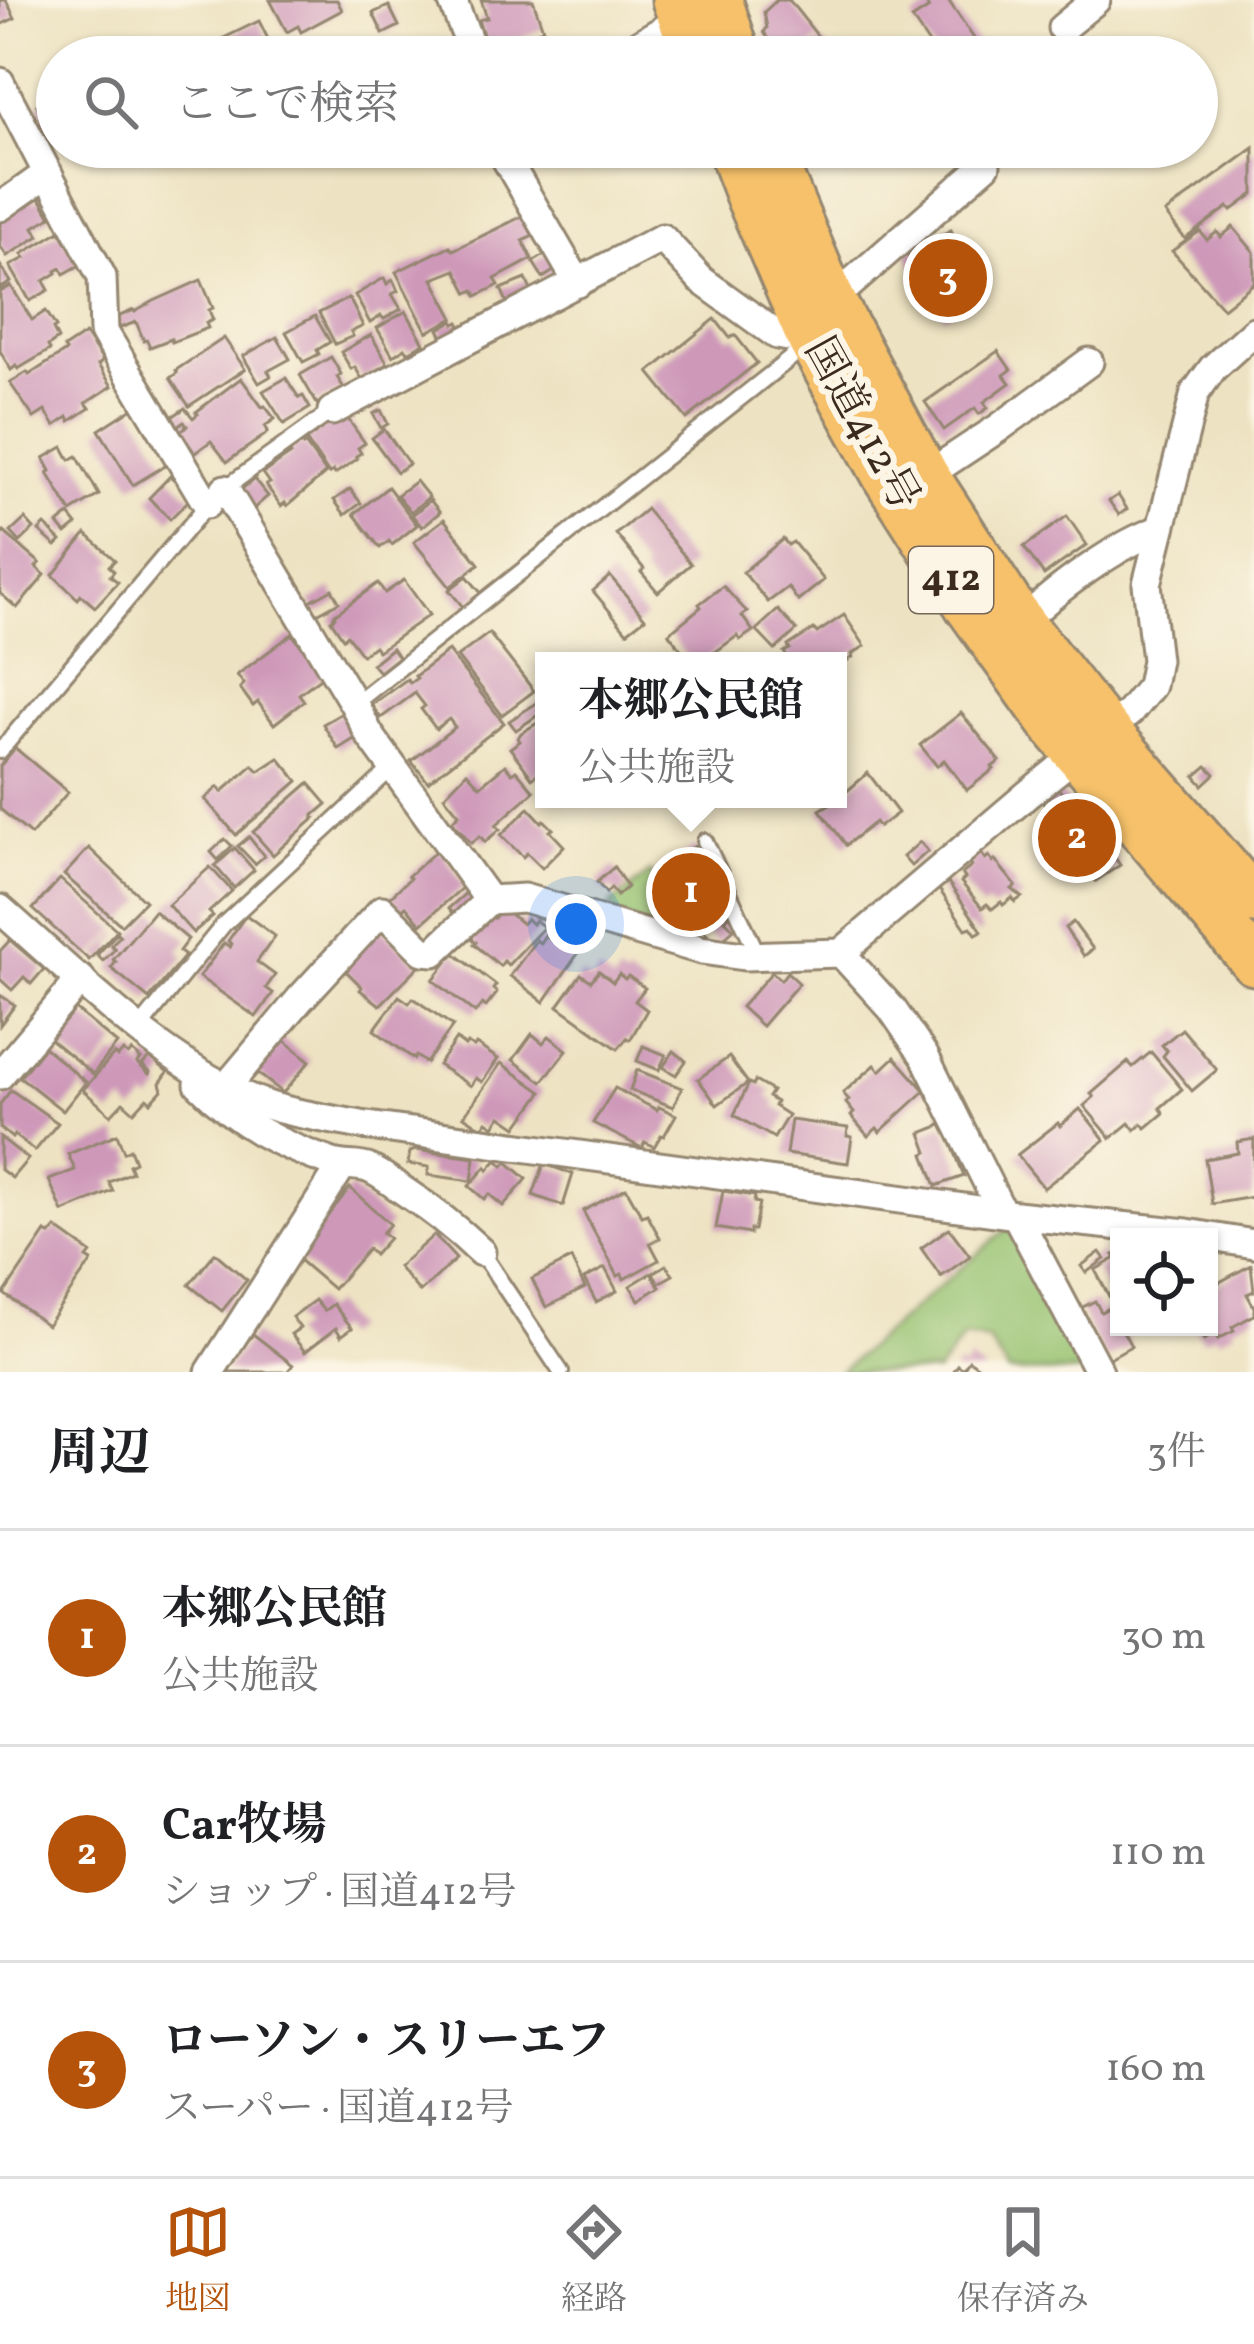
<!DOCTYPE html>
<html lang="ja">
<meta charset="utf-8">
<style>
:root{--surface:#fff;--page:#f6f6f6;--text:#202124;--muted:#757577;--line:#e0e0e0;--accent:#b45309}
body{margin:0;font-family:Vollkorn,"Noto Serif JP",serif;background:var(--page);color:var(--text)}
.controls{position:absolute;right:36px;bottom:36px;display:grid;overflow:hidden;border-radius:0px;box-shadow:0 3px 9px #0004}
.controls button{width:108px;height:108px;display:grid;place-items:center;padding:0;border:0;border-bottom:3px solid var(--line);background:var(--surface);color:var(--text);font:60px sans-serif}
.you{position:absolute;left:576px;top:924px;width:42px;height:42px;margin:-30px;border:9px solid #fff;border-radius:50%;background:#1a73e8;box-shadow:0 0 0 18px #1a73e833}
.badge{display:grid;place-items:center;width:78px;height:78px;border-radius:50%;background:var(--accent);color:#fff;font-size:39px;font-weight:700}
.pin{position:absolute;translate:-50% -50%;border:6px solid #fff;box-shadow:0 3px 12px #0006}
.popup{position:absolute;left:535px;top:652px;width:312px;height:156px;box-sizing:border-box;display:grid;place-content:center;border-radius:0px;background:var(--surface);filter:drop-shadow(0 3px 9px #0005);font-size:39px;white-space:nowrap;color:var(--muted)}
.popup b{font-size:45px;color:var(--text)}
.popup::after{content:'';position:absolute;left:50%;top:100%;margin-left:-24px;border:24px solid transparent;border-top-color:var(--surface)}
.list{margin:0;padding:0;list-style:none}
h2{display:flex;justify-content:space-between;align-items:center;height:156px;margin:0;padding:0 48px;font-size:51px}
h2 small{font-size:39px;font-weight:400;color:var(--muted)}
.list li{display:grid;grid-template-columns:78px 1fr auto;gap:36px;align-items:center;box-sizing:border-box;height:216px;padding:0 48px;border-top:3px solid var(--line)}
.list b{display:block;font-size:45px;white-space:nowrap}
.list p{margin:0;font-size:39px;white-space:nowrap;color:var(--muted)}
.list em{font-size:39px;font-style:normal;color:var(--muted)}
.icon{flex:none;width:66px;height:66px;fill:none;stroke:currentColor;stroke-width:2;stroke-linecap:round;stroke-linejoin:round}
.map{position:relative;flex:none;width:1254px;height:1372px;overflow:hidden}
.search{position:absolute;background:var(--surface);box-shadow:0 3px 9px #0004;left:36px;right:36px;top:36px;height:132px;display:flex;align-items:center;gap:30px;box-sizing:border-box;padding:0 42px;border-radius:66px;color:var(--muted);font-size:45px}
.sheet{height:804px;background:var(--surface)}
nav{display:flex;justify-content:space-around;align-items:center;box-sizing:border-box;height:168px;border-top:3px solid var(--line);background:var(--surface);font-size:33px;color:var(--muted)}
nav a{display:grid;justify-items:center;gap:6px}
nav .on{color:var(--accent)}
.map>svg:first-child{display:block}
</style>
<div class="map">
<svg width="1254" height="1372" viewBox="0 0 1254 1372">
<rect width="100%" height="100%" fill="#fcf5e5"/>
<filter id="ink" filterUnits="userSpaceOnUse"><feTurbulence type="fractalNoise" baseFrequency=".00833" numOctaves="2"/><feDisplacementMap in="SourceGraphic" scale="24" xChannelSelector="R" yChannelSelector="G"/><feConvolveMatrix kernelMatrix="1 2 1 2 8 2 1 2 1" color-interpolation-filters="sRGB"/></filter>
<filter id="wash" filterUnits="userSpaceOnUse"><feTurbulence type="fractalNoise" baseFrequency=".004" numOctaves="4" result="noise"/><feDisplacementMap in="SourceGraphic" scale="48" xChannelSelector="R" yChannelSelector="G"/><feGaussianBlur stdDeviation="2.7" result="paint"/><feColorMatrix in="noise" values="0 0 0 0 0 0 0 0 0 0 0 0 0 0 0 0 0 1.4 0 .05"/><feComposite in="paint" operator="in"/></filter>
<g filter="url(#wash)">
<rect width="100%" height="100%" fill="#ede2c1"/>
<!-- green -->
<g fill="#95c270" stroke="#687647" stroke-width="3">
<path d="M650 873 681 906 661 931 618 918 610 905Z"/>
<path d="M1009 1227 1087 1372H1008L989 1341 964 1337 937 1372H839Z"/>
</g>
<g id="blocks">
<!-- building -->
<g fill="#ce98b9">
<path d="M0 0H6L15 18 0 25Z"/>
<path d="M270 0H337L342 10 301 32 298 26 287 32Z"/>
<path d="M481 0H533L543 29 488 49 478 20 487 18Z"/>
<path d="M777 0H789L820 39 796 57H780L764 32 767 28 764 12Z"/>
<path d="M923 0H948L981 49 970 57H938L912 19 929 8Z"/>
<path d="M389 6 399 26 383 34 373 13Z"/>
<path d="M259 21 274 51 262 57H233L224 38Z"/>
<path d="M597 40 604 50 593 57H575Z"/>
<path d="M822 41 835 57H802Z"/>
<path d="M57 95V133L50 136 40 118 50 113 49 110 42 114 37 105Z"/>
<path d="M1254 148V194L1231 211 1228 207 1185 239 1165 213Z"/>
<path d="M31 198 33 202 40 198 51 217 34 227 39 236 7 256 0 246V217Z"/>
<path d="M523 216 533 236 523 241 532 259 495 279 499 285 477 296 474 290 468 293 456 270 433 279 454 318 427 332 396 272 450 246 453 250Z"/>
<path d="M1233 227 1254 252V283L1223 308 1172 251 1200 231 1207 240 1217 232 1221 237Z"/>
<path d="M951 230 961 250 967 247 972 256 965 259 983 297 944 316 936 301 932 303 906 252Z"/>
<path d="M60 231 80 265 64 274 61 268 56 271 57 273 44 281 49 290 30 301 10 266 25 258 22 254Z"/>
<path d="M551 251 561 266 543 278 533 262Z"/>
<path d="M0 265 11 282 0 289Z"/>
<path d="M384 278 387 284 393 280 398 291 392 294 401 309 384 319 381 316 370 323 355 295Z"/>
<path d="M526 279 532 293 508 304 501 289Z"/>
<path d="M201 280 213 308 209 310 213 320 206 323 208 328 172 342 171 339 150 347 147 340 144 341 136 322 120 328 115 318 134 310 135 312 154 301Z"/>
<path d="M11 286 32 320 46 311 56 327 53 329 58 339 48 346 50 350 18 369 16 366 11 370 0 351V292Z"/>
<path d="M349 298 363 326 351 332 353 336 335 344 319 313Z"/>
<path d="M406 311 424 343 408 352 405 348 393 356 377 328Z"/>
<path d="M315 316 330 342 317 350 319 354 303 362 286 332Z"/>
<path d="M715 319 730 338 735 335 757 363 687 419 649 372Z"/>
<path d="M453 321 455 324 459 322 462 328 444 339 439 329Z"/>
<path d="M85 334 103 361 98 365 112 386 86 403 90 408 70 421 68 417 55 426 45 411 34 418 10 383 27 372 29 375 66 351 64 348Z"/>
<path d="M371 335 388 364 362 379 355 367 351 369 341 352Z"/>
<path d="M277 337 290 359 268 371 271 376 259 383 243 356Z"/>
<path d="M224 338 245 369 189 406 170 378 177 373 176 370Z"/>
<path d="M998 351 1011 370 1004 375 1010 383 984 402 988 408 979 414 975 408 944 430 925 402Z"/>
<path d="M331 357 341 374 337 377 344 388 317 404 300 375Z"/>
<path d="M241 378 262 407 265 406 275 419 265 426 268 431 265 435 227 462 211 441 195 453 179 432 187 426 184 422 178 426 172 417 185 408 193 418 198 414 196 412Z"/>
<path d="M286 378 299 398 303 396 310 408 284 424 263 391Z"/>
<path d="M133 408 168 464 133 485 99 430Z"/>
<path d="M381 410 388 424 381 428 373 414Z"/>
<path d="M343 412 365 443 358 448 361 453 356 456 357 459 335 474 333 471 329 474 306 440Z"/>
<path d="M384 429 409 464 397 472 372 438Z"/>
<path d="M300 443 303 446 305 444 326 473 287 506 285 503 281 506 266 485 270 483 263 473 291 454 289 451Z"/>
<path d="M63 447 70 460 77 456 99 495 71 512 48 473 51 471 44 458Z"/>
<path d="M170 476 192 497 170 519 149 498Z"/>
<path d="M254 479 268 496 252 510 237 493Z"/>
<path d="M416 481 429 497 411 512 397 495Z"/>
<path d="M388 487 417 525 392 545 389 541 380 548 354 514Z"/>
<path d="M350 489 361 503 345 515 334 500Z"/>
<path d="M1118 495 1127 509 1119 515 1109 501Z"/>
<path d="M430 500 440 512 422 527 412 515Z"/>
<path d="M646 509 691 564 658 592 641 572 644 569 616 534Z"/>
<path d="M69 515 77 525 66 534 58 524Z"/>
<path d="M1067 516 1087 545 1044 575 1024 547Z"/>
<path d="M25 519 34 529 20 542 11 532Z"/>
<path d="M444 519 479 564 450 587 414 542Z"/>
<path d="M45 525 61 541 56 546 39 531Z"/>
<path d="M4 532 40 563 36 567 45 575 17 608 0 593V537Z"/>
<path d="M86 534 115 560 109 566 114 571 110 576 118 582 95 607 81 595 78 599 53 575Z"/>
<path d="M783 539 788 545 793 542 824 580 798 601 788 587 768 602 743 572Z"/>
<path d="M467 576 481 593 463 607 449 590Z"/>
<path d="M610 576 645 618 627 632 593 591Z"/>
<path d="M404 580 429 615 378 651 374 646 362 655 347 635 343 638 331 620 335 617 334 615 378 583 385 593Z"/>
<path d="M723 586 747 612 742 616 753 631 740 640 737 636 703 661H697L692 655 687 658 669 633 701 607 699 604Z"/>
<path d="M332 589 339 602 317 614 310 601Z"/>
<path d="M778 610 797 630 775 650 756 630Z"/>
<path d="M844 615 865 646 852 654 853 657 838 667V661H790L784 652 790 649 788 646 814 629 817 633Z"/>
<path d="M489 633 534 691 502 715 457 657Z"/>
<path d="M292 634 324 675 299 694 304 701 274 724 258 702 253 706 240 688 244 684 237 675Z"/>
<path d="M392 648 398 657 379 672 372 664Z"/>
<path d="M448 651 504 723 428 782 411 761 455 727 449 719 436 729 421 709 425 706 415 693 381 718 371 705 407 679 410 683 417 678 415 676Z"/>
<path d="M544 698V711L516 730 509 721Z"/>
<path d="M344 712 359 736 338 749 323 724Z"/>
<path d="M961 713 1000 761 992 767 994 769 967 790 944 760 937 766 920 745Z"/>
<path d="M544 719V769L532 778 510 748 520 741 518 738 521 733Z"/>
<path d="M15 748 68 792 31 835 0 809V766Z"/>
<path d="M279 758 298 781 236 835 205 799 218 787 222 792 253 765 259 771Z"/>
<path d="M505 765 512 773 516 770 534 791 496 825 500 829 485 842 480 836 471 843 452 821 459 814 444 796 467 772 480 786Z"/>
<path d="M1207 766 1215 774 1203 785 1195 776Z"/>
<path d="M868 773 898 813 879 827 875 822 846 845 820 810 838 799Z"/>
<path d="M309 783 327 804 313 816 315 818 273 855 253 832Z"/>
<path d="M1059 789 1095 842 1101 838 1120 865 1096 881 1042 801Z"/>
<path d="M529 808 542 822 544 820 553 829 550 831 564 846 542 868 527 853 523 857 501 835Z"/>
<path d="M249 837 264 856 255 864 238 846Z"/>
<path d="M225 839 232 846 218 860 211 852Z"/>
<path d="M920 842 928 851 911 866 903 857Z"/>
<path d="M695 846 700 853 657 888 652 882Z"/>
<path d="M89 848 145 901 121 925 64 875Z"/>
<path d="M235 848 254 870 234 888 215 866Z"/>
<path d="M441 850 464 886 421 924 406 906 401 910 390 897 410 878 408 876 435 852Z"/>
<path d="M981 853 985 859 989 856 993 862 995 860 1016 886 1012 889 1022 897 1015 902 1012 898 1003 905 1001 902 992 909 987 904 982 908 961 882 965 878 962 874 972 866 970 862Z"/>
<path d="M210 867 232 891 209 912 213 916 193 933 168 905Z"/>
<path d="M614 867 627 887 617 896 611 888 606 893 597 882Z"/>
<path d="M692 868 719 895 714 901 729 916 725 920 734 929 717 944 662 888 676 875 681 880Z"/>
<path d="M60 879 117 930 89 960 33 909Z"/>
<path d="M948 882 982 931 976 934 971 927 966 929 939 889Z"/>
<path d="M466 893 474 903 456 917 449 908Z"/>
<path d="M503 908 522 924 527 919 532 924 535 920 544 927 508 965 504 961 500 966 474 944 476 942 466 933 489 914 494 918Z"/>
<path d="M154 911 188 939 179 951 185 956 149 999 111 968 116 962 113 960Z"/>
<path d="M246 915 275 936 257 962 275 975 266 988 273 993 256 1017 199 977 224 943 230 947 231 944 228 941Z"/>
<path d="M558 919 572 923 568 938 553 933Z"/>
<path d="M1073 922 1093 949 1084 956 1065 928Z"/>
<path d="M379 926 420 965 380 1005 360 990 362 987 340 965Z"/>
<path d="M117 933 120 936 111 945 115 949 103 961 97 955Z"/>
<path d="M545 935 551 941 556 935 579 952 544 1002 510 976 536 940 540 943Z"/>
<path d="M10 940 44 969 31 984 24 977 12 990 0 979V951Z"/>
<path d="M454 953 496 985 493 989 497 993 486 1007 482 1004 475 1013 433 980Z"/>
<path d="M599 971 613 982 619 974 625 979 628 976 645 988 635 1001 647 1010 630 1040 627 1038 618 1049 558 1006 581 974 591 981Z"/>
<path d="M772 972 781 980 787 972 799 983 762 1026 741 1007Z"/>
<path d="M0 995 15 1005 0 1025Z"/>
<path d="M399 996 409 1003 413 998 453 1026 426 1063 416 1056 414 1059 374 1030Z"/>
<path d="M75 1009 117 1044 93 1074 50 1039Z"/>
<path d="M1182 1029 1217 1070 1192 1091 1163 1056 1167 1051 1162 1045Z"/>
<path d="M532 1034 543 1043 549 1036 567 1050 542 1082 513 1060Z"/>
<path d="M278 1035 310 1061 283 1093 251 1068Z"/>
<path d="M456 1039 465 1046 467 1043 474 1047 476 1044 498 1059 482 1082 476 1078 471 1086 438 1065Z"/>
<path d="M643 1046 666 1055 659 1070 637 1061Z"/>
<path d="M44 1047 86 1082 63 1111 20 1077Z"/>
<path d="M123 1051 128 1055 132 1051 141 1059 137 1063 149 1074 150 1072 142 1065 150 1057 168 1072 160 1083 162 1090 151 1102 147 1098 134 1112 123 1102 111 1115 83 1090 114 1054 118 1057Z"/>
<path d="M674 1051 686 1061 676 1075 663 1067Z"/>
<path d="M1151 1052 1182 1089 1160 1108 1164 1113 1146 1128 1142 1124 1135 1130 1129 1123 1111 1138 1084 1106 1094 1097 1091 1094 1128 1062 1133 1067Z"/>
<path d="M729 1057 748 1083 717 1105 698 1079Z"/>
<path d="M895 1057 925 1091 880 1132 877 1128 868 1136 851 1116 854 1113 846 1103 849 1100 843 1093 875 1065 880 1071Z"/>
<path d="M501 1063 542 1092 517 1127 501 1116 494 1126 487 1121 482 1128 464 1116Z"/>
<path d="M637 1070 682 1088 673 1107 630 1090Z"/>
<path d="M755 1081 772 1091 768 1097 776 1102 774 1106 788 1115 774 1138 734 1115 749 1083 753 1085Z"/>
<path d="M615 1088 657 1110 659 1107 676 1115 664 1136 661 1135 654 1147 645 1142 642 1148 593 1123Z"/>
<path d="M11 1090 58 1123 35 1151 14 1135 12 1138 0 1128V1104Z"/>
<path d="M1080 1109 1105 1140 1044 1188 1017 1155 1058 1123 1060 1126Z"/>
<path d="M791 1120 848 1128 847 1136 852 1137 848 1163 786 1154Z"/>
<path d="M944 1124 964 1176 936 1186 924 1154 928 1152 921 1133Z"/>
<path d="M117 1134 124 1152 130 1149 135 1162 129 1165 132 1172 109 1182 113 1191 63 1212 49 1180 75 1170 68 1154Z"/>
<path d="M0 1137 28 1159 12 1178 0 1169Z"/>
<path d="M1254 1139 1253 1197 1212 1204 1205 1159 1238 1153 1237 1142Z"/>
<path d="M416 1150 475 1158 472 1181 428 1175 429 1167 408 1164 410 1152Z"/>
<path d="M497 1160 503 1166 507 1162 527 1179 503 1206 489 1194 484 1199 469 1186 486 1167 488 1170Z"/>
<path d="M544 1164 573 1174 563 1206 533 1195Z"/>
<path d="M350 1188 390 1224 382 1233 389 1238 374 1255 368 1249 333 1289 298 1259 307 1249 303 1246Z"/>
<path d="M626 1188 642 1216 647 1214 660 1238 650 1243 659 1260 624 1279 622 1274 618 1276 583 1211Z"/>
<path d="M723 1191 755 1196 754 1202 759 1203 754 1230H750V1234L716 1228Z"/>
<path d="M56 1228 91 1253 87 1258 92 1261 47 1325 4 1294 46 1232 50 1235Z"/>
<path d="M949 1228 970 1256 941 1277 921 1248Z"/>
<path d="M434 1235 456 1259 420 1292 398 1267Z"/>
<path d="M1100 1252 1105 1259 1086 1273 1081 1266Z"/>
<path d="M215 1253 247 1280 222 1311 189 1285Z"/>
<path d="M1119 1253V1315L1095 1270 1116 1258 1114 1255Z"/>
<path d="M571 1259 585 1288 546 1307 532 1279Z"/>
<path d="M666 1265 673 1275 659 1283 653 1273Z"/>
<path d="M1251 1265 1254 1291 1247 1294 1254 1307V1315L1232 1327 1234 1331 1218 1339 1215 1334 1204 1340 1194 1327H1209V1288Z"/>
<path d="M605 1268 617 1291 596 1302 584 1279Z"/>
<path d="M651 1273 660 1287 639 1300 630 1286Z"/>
<path d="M315 1300 324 1311 333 1304 352 1328 341 1336 336 1328 305 1352 291 1334 300 1328 292 1317Z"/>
<path d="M1095 1301 1101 1312 1110 1307 1131 1346 1106 1360 1079 1309Z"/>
<path d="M253 1334 293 1365 287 1372H224Z"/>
<path d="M969 1360 986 1372H953L958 1365 963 1369Z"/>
</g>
</g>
</g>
<g filter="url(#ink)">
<use href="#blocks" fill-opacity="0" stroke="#948670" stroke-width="3"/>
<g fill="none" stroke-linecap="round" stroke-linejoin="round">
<!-- service casing -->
<g stroke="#948670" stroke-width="20">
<g id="service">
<path d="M224 489 332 411"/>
<path d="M354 704 806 346"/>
<path d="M0 751 208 504"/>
<path d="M705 841 758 955"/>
<path d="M139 1029 224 924 392 768"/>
<path d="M481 1252 561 1372"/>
</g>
</g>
<!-- minor casing -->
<g stroke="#948670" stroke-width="33">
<g id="minor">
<path d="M452 0 475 57"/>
<path d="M1062 28 1096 0"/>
<path d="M617 57 682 19"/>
<path d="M0 82 102 277 104 332 207 504"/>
<path d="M499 147 578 283"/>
<path d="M0 207 48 173"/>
<path d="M832 300 986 165"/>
<path d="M332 411 662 238 701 280 777 335 811 341"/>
<path d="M926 476 1000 427 1089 362"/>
<path d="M225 489 354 704 369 734 489 900 524 898 701 950 744 956 841 953 1028 794 1130 712 1151 686 1156 660 1147 584 1195 393 1213 368 1254 331"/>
<path d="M1022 624C1048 594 1122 541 1160 530"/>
<path d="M0 909C77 976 171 1074 270 1106 299 1115 331 1119 361 1125L1016 1215 1187 1233 1254 1244"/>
<path d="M841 953 892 1009 925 1057 1002 1212"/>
<path d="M0 1075 81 979"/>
<path d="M200 1075 199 1084C239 1124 279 1145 333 1163 345 1167 358 1164 370 1169 381 1174 391 1182 401 1189 430 1208 456 1228 481 1252"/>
<path d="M227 1086 300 999 382 910 423 951 434 952 489 900"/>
<path d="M1016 1215 1099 1372"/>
<path d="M210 1372 342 1166"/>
</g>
</g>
<!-- trunk casing -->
<g stroke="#948670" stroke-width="51">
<g id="trunk">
<path d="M675 0 696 57"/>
<path d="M719 0 738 57"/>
<path d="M730 147 749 197 811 341 886 477 969 608 1052 724 1254 962"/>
<path d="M768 147 832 300 926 476 1022 624 1107 731 1254 900"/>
</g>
</g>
<!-- service -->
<use href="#service" stroke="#fff" stroke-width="14"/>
<!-- minor -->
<use href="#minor" stroke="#fff" stroke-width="27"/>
<!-- trunk -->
<use href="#trunk" stroke="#f6c16b" stroke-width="45"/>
</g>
</g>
<g text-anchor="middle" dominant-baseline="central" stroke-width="12" stroke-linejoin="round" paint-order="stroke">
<!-- shield labels -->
<rect fill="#fcf5e5" stroke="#75675a" stroke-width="3" x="909" y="547" width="84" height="66" rx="9"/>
<g font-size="39" font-weight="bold" fill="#3b2a1e">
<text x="951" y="580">412</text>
</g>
<!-- street labels -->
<g font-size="42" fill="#3b2a1e" stroke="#fcf5e5">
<text transform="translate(860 425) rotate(61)">国道412号</text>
</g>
</g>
</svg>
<div class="controls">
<button><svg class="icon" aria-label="locate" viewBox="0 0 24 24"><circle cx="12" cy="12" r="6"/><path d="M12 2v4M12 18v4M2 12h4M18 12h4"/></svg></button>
</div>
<div class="you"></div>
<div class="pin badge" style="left:691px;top:892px">1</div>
<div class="popup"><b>本郷公民館</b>公共施設</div>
<div class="pin badge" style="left:1077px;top:838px">2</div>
<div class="pin badge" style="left:948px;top:278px">3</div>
<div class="search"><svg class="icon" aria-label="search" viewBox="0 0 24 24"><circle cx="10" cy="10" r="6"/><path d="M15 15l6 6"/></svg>ここで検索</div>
</div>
<section class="sheet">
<h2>周辺<small>3件</small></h2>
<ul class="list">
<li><span class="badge">1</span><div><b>本郷公民館</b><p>公共施設</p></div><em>30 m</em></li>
<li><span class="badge">2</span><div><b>Car牧場</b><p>ショップ · 国道412号</p></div><em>110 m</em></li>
<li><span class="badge">3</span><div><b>ローソン・スリーエフ</b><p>スーパー · 国道412号</p></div><em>160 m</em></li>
</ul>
</section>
<nav>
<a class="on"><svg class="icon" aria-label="map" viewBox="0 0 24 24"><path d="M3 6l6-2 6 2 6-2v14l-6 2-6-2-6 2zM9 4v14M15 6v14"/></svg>地図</a>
<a><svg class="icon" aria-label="directions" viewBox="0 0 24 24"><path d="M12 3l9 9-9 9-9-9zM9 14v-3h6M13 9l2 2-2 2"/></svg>経路</a>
<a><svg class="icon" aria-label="saved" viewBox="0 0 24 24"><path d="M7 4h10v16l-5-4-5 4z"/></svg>保存済み</a>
</nav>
